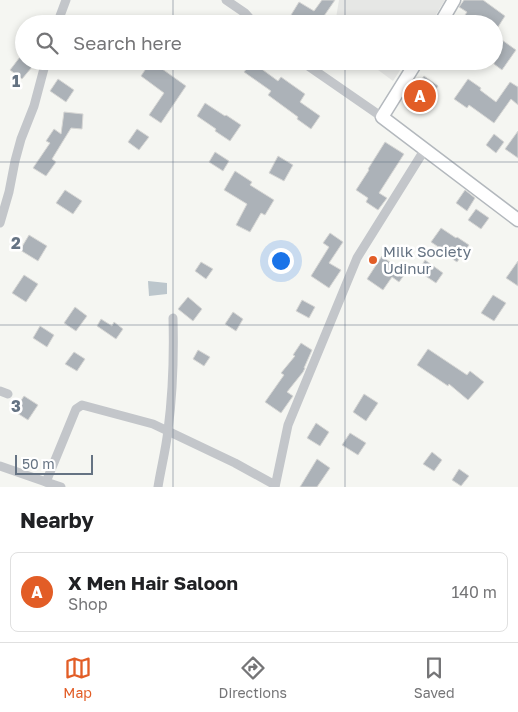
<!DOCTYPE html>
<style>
:root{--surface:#fff;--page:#f2f2f2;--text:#202124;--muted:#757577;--line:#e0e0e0;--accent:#e25d26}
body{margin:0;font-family:"Golos Text",sans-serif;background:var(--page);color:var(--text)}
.scale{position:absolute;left:15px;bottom:12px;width:78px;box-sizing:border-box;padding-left:5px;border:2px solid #657383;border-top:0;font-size:14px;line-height:18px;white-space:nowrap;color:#657383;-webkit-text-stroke:4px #fff;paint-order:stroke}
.you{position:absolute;left:280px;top:260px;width:18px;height:18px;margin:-12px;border:4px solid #fff;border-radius:50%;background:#1a73e8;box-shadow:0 0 0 8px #1a73e833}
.badge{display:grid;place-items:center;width:32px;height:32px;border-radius:50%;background:var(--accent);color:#fff;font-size:16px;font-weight:700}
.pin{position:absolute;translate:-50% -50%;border:2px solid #fff;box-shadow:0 1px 5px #0006}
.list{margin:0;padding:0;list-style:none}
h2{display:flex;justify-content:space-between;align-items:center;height:65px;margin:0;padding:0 20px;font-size:21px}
h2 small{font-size:16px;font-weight:400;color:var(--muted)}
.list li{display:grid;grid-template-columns:32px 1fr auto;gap:15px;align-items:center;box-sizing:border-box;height:80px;margin:0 10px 10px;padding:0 10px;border:1px solid var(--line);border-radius:8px}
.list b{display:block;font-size:19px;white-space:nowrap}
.list p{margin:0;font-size:16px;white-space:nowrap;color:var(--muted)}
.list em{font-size:16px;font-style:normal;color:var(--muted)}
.icon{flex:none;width:28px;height:28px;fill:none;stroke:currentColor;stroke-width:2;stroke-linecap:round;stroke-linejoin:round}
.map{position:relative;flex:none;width:518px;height:487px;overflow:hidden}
.search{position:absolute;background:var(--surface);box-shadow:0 2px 8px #0003;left:15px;right:15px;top:15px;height:55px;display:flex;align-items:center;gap:12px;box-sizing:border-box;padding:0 18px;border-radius:28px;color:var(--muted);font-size:19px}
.sheet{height:155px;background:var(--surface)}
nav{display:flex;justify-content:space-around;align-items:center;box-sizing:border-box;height:70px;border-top:1px solid var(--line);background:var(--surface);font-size:14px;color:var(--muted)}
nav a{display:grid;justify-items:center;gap:2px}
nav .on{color:var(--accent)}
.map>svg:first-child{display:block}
</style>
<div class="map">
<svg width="518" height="487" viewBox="0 0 518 487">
<rect width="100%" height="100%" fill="#f5f6f2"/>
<!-- built -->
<g fill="#e6e7e5">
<path d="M339 0H445L430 24H335Z"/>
<path d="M366 61H406L393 81Z"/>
</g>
<!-- water -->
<path fill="#bcc6cc" d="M148 281 167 283V294L149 296Z"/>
<!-- building -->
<g fill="#acb2b8" stroke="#d7d7d5">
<path d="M322 0H335L324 16 336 24H305L291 15 299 2 314 11Z"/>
<path d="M464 0H483L505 16 498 27 494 24H459L467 12 459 7Z"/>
<path d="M502 40 516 50 502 70 494 64V51Z"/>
<path d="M20 57 32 67 22 79 10 70Z"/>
<path d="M151 61 186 86 161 123 149 115 164 93 141 76Z"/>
<path d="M252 62 278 81 281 77 305 94 300 102 320 116 311 129 297 119 298 117 268 95 271 91 244 72Z"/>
<path d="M424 76 438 86 427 102 413 92Z"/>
<path d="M58 79 74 90 66 102 50 91Z"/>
<path d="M468 79 481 88 480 90 496 102 510 82 518 87V105L511 99 494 123 469 105 467 108 454 99Z"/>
<path d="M205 103 225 116 226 115 241 125 230 141 215 131 216 129 197 116Z"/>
<path d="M64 112 83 114 82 129 71 128 52 159 56 162 46 176 33 168 50 143 46 141 54 129 61 134Z"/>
<path d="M137 129 149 137 139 150 128 142Z"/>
<path d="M518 131V158L505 149Z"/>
<path d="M494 134 504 142 496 153 486 145Z"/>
<path d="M385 142 404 154 379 193 387 198 378 210 366 202 368 198 356 190 369 170 368 169Z"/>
<path d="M215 152 229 161 223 171 209 162Z"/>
<path d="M278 156 293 165 284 181 269 173Z"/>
<path d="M235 171 252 182 250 185 274 200 265 215 261 213 250 232 236 225 247 204 224 190Z"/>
<path d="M65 190 82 201 73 214 56 203Z"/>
<path d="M465 190 475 198 467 211 456 203Z"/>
<path d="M476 209 489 218 481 229 468 220Z"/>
<path d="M441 228 456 238 457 237 469 245 457 262 445 254 446 252 431 242Z"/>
<path d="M330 233 343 242 329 263 341 270 329 288 311 276 329 247 323 243Z"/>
<path d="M29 235 47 246 38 261 20 250Z"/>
<path d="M382 256 405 274 399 282 392 277 383 290 367 279Z"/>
<path d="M425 260 443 273 436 283 418 271Z"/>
<path d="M518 261V286L506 278Z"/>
<path d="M201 262 213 269 206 279 195 271Z"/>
<path d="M24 275 38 284 26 302 12 293Z"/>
<path d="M493 295 506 303 494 321 481 313Z"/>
<path d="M188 297 202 309 193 321 178 309Z"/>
<path d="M302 300 315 307 309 318 296 311Z"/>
<path d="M75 307 87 316 76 331 64 323Z"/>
<path d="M233 312 243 319 236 331 225 324Z"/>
<path d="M101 319 112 326 114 322 123 329 116 339 97 326Z"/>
<path d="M40 326 54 335 47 347 33 338Z"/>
<path d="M301 343 312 350 304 368H305L303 372 287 392 293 396 281 413 265 402 284 375 281 373 295 356 293 355Z"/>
<path d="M428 349 467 375 470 371 484 382 468 400 449 384 448 386 417 365Z"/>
<path d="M198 350 210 357 204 366 193 359Z"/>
<path d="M74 352 85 359 77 371 65 364Z"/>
<path d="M364 394 378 403 366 421 353 412Z"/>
<path d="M24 396 38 405 28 420 14 411Z"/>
<path d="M316 423 329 432 320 446 307 438Z"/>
<path d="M350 433 366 443 358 455 342 445Z"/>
<path d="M432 452 442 460 434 471 423 464Z"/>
<path d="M317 459 330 468 317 487H300Z"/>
<path d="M459 469 469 476 461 486 452 480Z"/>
</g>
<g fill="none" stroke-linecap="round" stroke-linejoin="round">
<!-- secondary casing -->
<g stroke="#b3b8bd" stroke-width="15">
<g id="secondary">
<path d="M440 24 454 0"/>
<path d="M417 61 382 117 518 220"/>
</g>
</g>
<!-- minor -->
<g stroke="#c3c6ca" stroke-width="9">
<path d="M226 0 245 13 255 24"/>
<path d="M57 24 66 0"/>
<path d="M301 61 382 117"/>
<path d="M0 223 9 192 15 161 21 139 34 106 46 61"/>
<path d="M0 391 8 394"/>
<path d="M0 466 46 482 76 409 82 405 153 424 235 463 275 485"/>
<path d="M46 482 61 487"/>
<path d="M158 487C161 468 166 449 168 430 173 392 174 355 173 318"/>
<path d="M275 487 288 425 357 258 425 149"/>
</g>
<!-- secondary -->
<use href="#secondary" stroke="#fff" stroke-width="12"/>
</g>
<!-- grid -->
<path fill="none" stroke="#657383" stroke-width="1" stroke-opacity="0.55" d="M173 0V24M345 0V24M173 61V487M345 61V487M0 162H518M0 325H518"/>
<!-- markers -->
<circle fill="#e25d26" stroke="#fff" stroke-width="2" cx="373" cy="260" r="5"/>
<g text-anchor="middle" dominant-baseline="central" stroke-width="5" stroke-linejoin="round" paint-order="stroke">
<!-- poi labels -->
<g font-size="15" fill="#657383" stroke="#fff" text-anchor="start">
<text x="383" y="251">Milk Society<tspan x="383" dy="17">Udinur</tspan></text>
</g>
</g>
<g font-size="16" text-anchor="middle" font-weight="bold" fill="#657383" stroke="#fff" stroke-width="5" stroke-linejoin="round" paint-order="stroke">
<text x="16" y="87">1</text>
<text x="16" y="249">2</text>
<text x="16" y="412">3</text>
</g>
</svg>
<div class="scale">50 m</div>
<div class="you"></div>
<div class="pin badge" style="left:420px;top:96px">A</div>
<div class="search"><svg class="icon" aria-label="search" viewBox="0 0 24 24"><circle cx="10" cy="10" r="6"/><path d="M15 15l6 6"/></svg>Search here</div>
</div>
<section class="sheet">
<h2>Nearby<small></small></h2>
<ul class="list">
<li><span class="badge">A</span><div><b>X Men Hair Saloon</b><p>Shop</p></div><em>140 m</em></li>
</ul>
</section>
<nav>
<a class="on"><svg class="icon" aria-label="map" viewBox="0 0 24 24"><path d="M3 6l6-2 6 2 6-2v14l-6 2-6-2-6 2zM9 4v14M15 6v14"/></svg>Map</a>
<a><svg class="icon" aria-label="directions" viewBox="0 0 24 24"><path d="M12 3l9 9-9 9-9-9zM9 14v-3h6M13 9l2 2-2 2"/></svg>Directions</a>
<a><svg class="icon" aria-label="saved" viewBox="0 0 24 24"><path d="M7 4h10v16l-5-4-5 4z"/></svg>Saved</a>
</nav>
